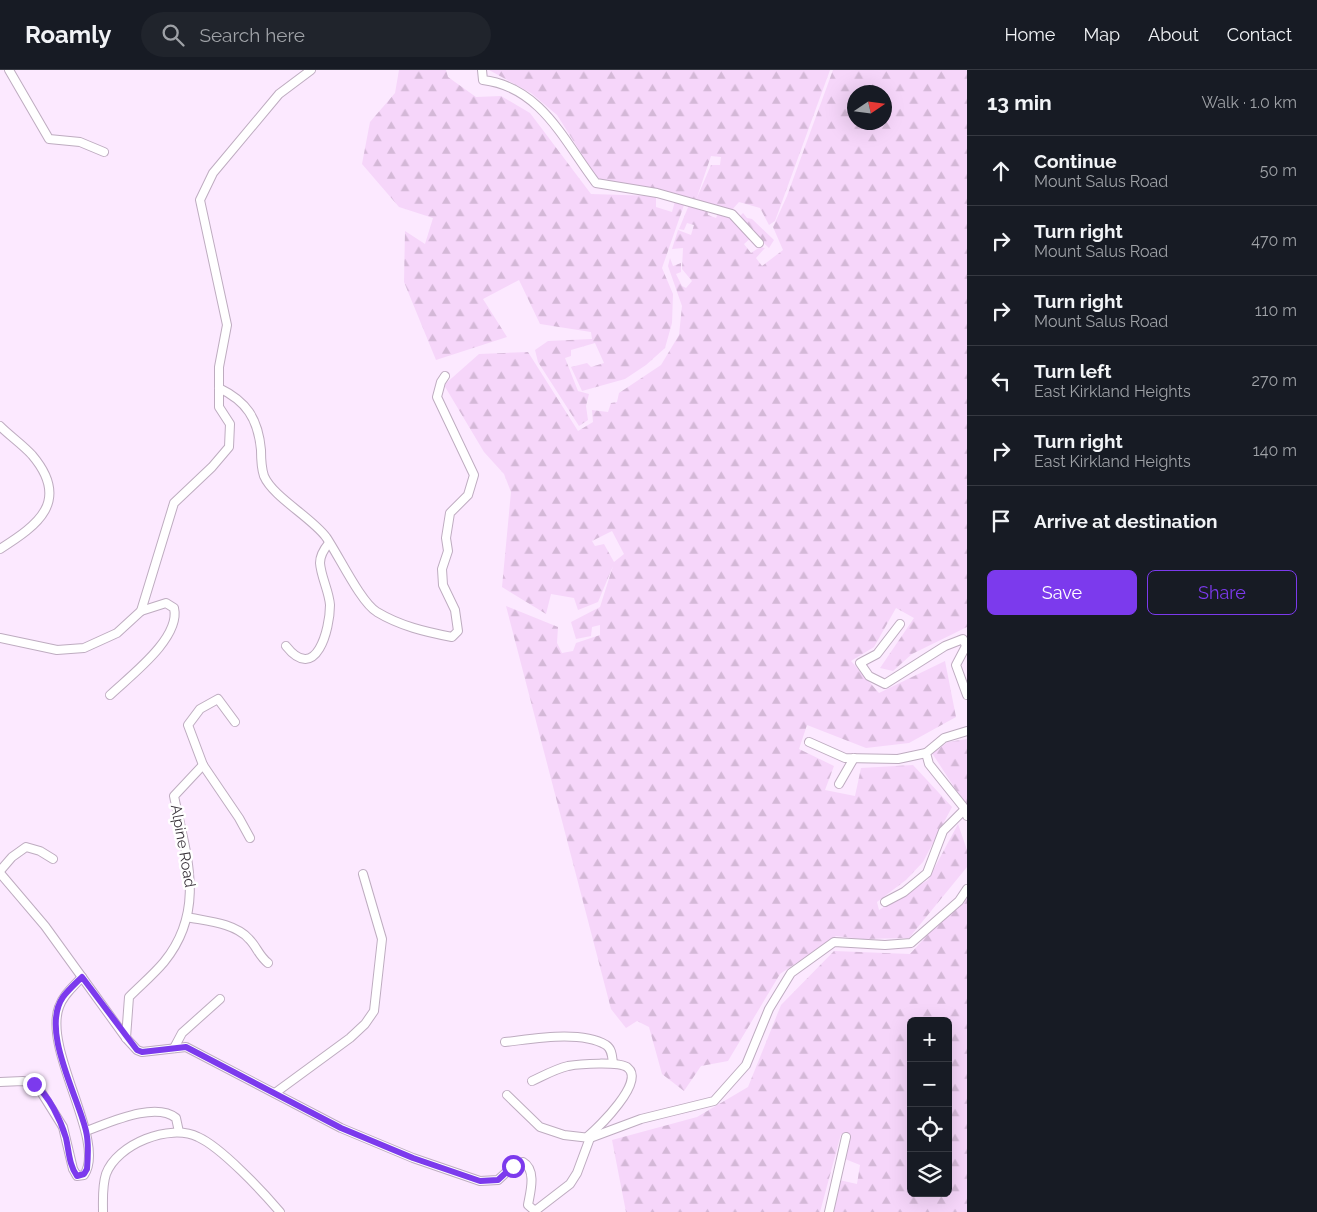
<!DOCTYPE html>
<meta charset="utf-8">
<style>
:root{--surface:#171b24;--page:#20242c;--text:#f1f3f6;--muted:#9ea1a6;--line:#363941;--accent:#7c3aed}
body{margin:0;font-family:Raleway,sans-serif;background:var(--page);color:var(--text)}
.controls{position:absolute;right:15px;bottom:15px;display:grid;overflow:hidden;border-radius:8px;box-shadow:0 5px 20px #0002}
.controls button{width:45px;height:45px;display:grid;place-items:center;padding:0;border:0;border-bottom:1px solid var(--line);background:var(--surface);color:var(--text);font:25px sans-serif}
.compass{position:absolute;left:847px;top:15px;width:45px;height:45px;border-radius:50%;background:var(--surface);box-shadow:0 5px 20px #0002;rotate:77deg}
.stop{position:absolute;width:15px;height:15px;margin:-11px;border:4px solid #7c3aed;border-radius:50%;background:#fff}
.stop.end{background:#7c3aed;border-color:#fff;box-shadow:0 1px 5px #0008}
.list{margin:0;padding:0;list-style:none}
h2{display:flex;justify-content:space-between;align-items:center;height:65px;margin:0;padding:0 20px;font-size:21px}
h2 small{font-size:16px;font-weight:400;color:var(--muted)}
.list li{display:grid;grid-template-columns:32px 1fr auto;gap:15px;align-items:center;box-sizing:border-box;height:70px;padding:0 20px;border-top:1px solid var(--line)}
.list b{display:block;font-size:19px;white-space:nowrap}
.list p{margin:0;font-size:16px;white-space:nowrap;color:var(--muted)}
.list em{font-size:16px;font-style:normal;color:var(--muted)}
.actions{display:flex;gap:10px;padding:15px 20px}
.actions a{flex:1;padding:11px 0;border:1px solid var(--accent);border-radius:8px;text-align:center;font-size:18px;color:var(--accent)}
.actions .main{background:var(--accent);color:#fff}
.icon{flex:none;width:28px;height:28px;fill:none;stroke:currentColor;stroke-width:2;stroke-linecap:round;stroke-linejoin:round}
.map{position:relative;flex:none;width:967px;height:1142px;overflow:hidden}
header{display:flex;align-items:center;gap:30px;box-sizing:border-box;height:70px;padding:0 25px;background:var(--surface);border-bottom:1px solid var(--line)}
header strong{font-size:24px}
nav{display:flex;gap:28px;margin-inline-start:auto;font-size:18px}
.search{width:350px;height:45px;background:var(--page);display:flex;align-items:center;gap:12px;box-sizing:border-box;padding:0 18px;border-radius:28px;color:var(--muted);font-size:19px}
main{display:flex}
aside{flex:1;background:var(--surface)}
.map>svg:first-child{display:block}
</style>
<header>
<strong>Roamly</strong>
<div class="search"><svg class="icon" aria-label="search" viewBox="0 0 24 24"><circle cx="10" cy="10" r="6"/><path d="M15 15l6 6"/></svg>Search here</div>
<nav><a>Home</a><a>Map</a><a>About</a><a>Contact</a></nav>
</header>
<main>
<div class="map">
<svg width="967" height="1142" viewBox="0 0 967 1142">
<defs>
<pattern id="forest-firs" width="22" height="20" patternUnits="userSpaceOnUse" patternTransform="scale(1.25)"><rect width="22" height="20" fill="#f6d6fa"/><path d="M5 1l3.5 6h-7zM16 11l3.5 6h-7z" fill="#d4b8d7"/></pattern>
</defs>
<rect width="100%" height="100%" fill="#fce9ff"/>
<!-- forest -->
<g fill="url(#forest-firs)" fill-rule="evenodd">
<path d="M399 0H446L448 7 476 27 501 26 530 43 591 124 656 126V137L672 142 675 131 684 135 662 198 673 224 672 253 665 278 646 295 625 309 582 321 571 297 587 293 591 297 604 293 595 273 571 280V286L565 288 578 321 589 324 586 336 588 350 579 356 538 292 535 280 548 271 592 269 591 262 540 254 519 210 483 229 507 267 436 290 404 212 405 161 425 174 433 148 399 137 362 94 370 52 395 23Z"/>
<path d="M489 0H830L775 151 769 155 760 138 739 132 731 141 696 130 711 95H720L721 87 711 86 696 130 617 115 597 108 557 45 531 23Z"/>
<path d="M833 0H967V557L912 584 893 601 880 598 914 548 896 538 874 577 851 591 879 623 945 591 956 647 909 673 866 678 807 655 799 679 834 696 825 720 855 726 861 698 913 695 952 737 923 792 906 810 877 832 879 840 928 810 958 754 967 780V797L909 868 863 869 836 866 780 904 728 991 701 996 684 1021 662 1004 649 957 637 951 626 958 611 939 506 536 558 557 557 573 562 583 573 581 576 573 600 565V555L592 557 591 566 576 569 571 552 600 537 613 496 598 532 578 540 574 528 551 524 546 544 502 517 511 422 504 404 484 382 444 315 479 284 528 282 578 361 593 352 592 340 608 342 611 333 617 332 619 323 661 295 679 265 682 236 668 196 670 188 673 196 681 193V202L676 204 682 216 686 218 692 211 682 199 683 178 672 179 678 160 691 165 694 155 687 153 684 160 679 159 689 135 707 139 708 145 716 148 718 143 729 147 752 167 744 174 751 183 760 177 765 178 756 188 762 196 783 180 773 157 787 126ZM854 22H884V52H854ZM612 461 624 484 614 492 604 474 595 476 592 471Z"/>
<path d="M743 143 747 148 752 149 774 170 769 178 738 148Z"/>
<path d="M967 669V737L932 683 948 672Z"/>
<path d="M967 822V1142H834L839 1110 857 1114 860 1095 845 1089 848 1066 841 1064 820 1142H626L612 1070 697 1047 748 1017 781 935 834 881 910 884ZM911 951H948V1123H911Z"/>
</g>
<g fill="none" stroke-linecap="round" stroke-linejoin="round">
<!-- minor casing -->
<g stroke="#beacc0" stroke-width="10">
<g id="minor">
<path d="M9 0 49 69 80 72 104 82"/>
<path d="M482 0 483 10C541 17 564 71 596 113L657 123 732 144 759 173"/>
<path d="M219 318C246 331 258 348 261 380 261 388 261 397 264 406 273 427 311 447 326 467 338 484 361 533 377 542 400 556 426 562 452 567L458 561 455 540 443 515 442 499 448 481 446 468 450 443 468 425 474 405 437 327 441 312 445 306"/>
<path d="M0 356C10 366 23 375 32 385 71 431 38 455 0 479"/>
<path d="M900 554 877 584 860 593 869 606 885 614 945 576 963 569 966 576 956 595 967 625"/>
<path d="M0 568 57 580 84 578 117 563 141 541 174 433 212 397 229 377 230 354 219 337V297L227 255 200 130 213 103 279 24 311 0"/>
<path d="M286 576C316 614 330 559 330 535 329 521 321 507 320 493 320 485 324 479 329 473"/>
<path d="M110 625C130 606 181 568 174 538L166 533 141 541"/>
<path d="M235 652 218 629 200 639 188 655 203 695 239 748 250 768"/>
<path d="M967 661 944 668 926 683 929 694 965 739 967 746"/>
<path d="M809 672 845 688 898 689 926 683"/>
<path d="M839 714 854 688"/>
<path d="M0 801 12 787 26 777 40 781 53 789"/>
<path d="M0 803 45 856 126 968 137 980 142 982 186 977 341 1058 413 1088 480 1111 498 1110 513 1096 523 1092C537 1100 530 1123 528 1135L535 1141 570 1114 577 1103 590 1068 641 1049 714 1031 746 995 769 939 791 903 834 872 885 875 911 873 959 831 967 819"/>
<path d="M885 832 904 822 927 803 943 761 965 739"/>
<path d="M187 847C206 851 235 853 249 869 257 877 259 886 268 893"/>
<path d="M126 968 129 927C141 915 154 904 164 892 207 839 186 785 174 726L203 695"/>
<path d="M505 972C533 969 580 960 606 975 612 979 612 986 613 993"/>
<path d="M174 978 182 963 220 929"/>
<path d="M532 1011C543 1006 555 999 568 996 579 994 620 991 628 998 645 1012 599 1057 588 1066"/>
<path d="M0 1012 23 1011 38 1017 63 1057 73 1099 77 1106 84 1105C107 1072 43 981 59 937 63 925 73 917 82 907"/>
<path d="M275 1023 350 968 365 954 374 941 382 869 363 804"/>
<path d="M507 1025 540 1057 564 1065 590 1068"/>
<path d="M86 1061C109 1053 155 1031 176 1048L179 1062"/>
<path d="M103 1142C103 1130 102 1116 106 1104 117 1074 170 1053 198 1067 221 1077 263 1122 280 1142"/>
<path d="M829 1142 846 1067"/>
</g>
</g>
<!-- minor -->
<use href="#minor" stroke="#fff" stroke-width="8"/>
</g>
<g fill="none" stroke-linecap="round" stroke-linejoin="round">
<!-- route -->
<path stroke="#7c3aed" stroke-width="6" d="M34 1014C49 1025 61 1051 66 1068 69 1081 69 1095 77 1106L84 1104 87 1099C88 1087 89 1073 86 1061 78 1026 40 960 63 927 68 920 76 913 82 907L137 980 142 982 186 977 341 1058 413 1088 480 1111 498 1110 513 1096"/>
</g>
<g text-anchor="middle" dominant-baseline="central" stroke-width="5" stroke-linejoin="round" paint-order="stroke">
<!-- street labels -->
<g font-size="15" fill="#3a333b" stroke="#fff">
<text transform="translate(183 776) rotate(80)">Alpine Road</text>
</g>
</g>
</svg>
<div class="controls">
<button>+</button>
<button>−</button>
<button><svg class="icon" aria-label="locate" viewBox="0 0 24 24"><circle cx="12" cy="12" r="6"/><path d="M12 2v4M12 18v4M2 12h4M18 12h4"/></svg></button>
<button><svg class="icon" aria-label="layers" viewBox="0 0 24 24"><path d="M12 4l9 5-9 5-9-5zM3 14l9 5 9-5"/></svg></button>
</div>
<svg class="compass" viewBox="-18 -18 36 36"><path d="M0-13l5 13h-10z" fill="#e53935"/><path d="M0 13l5-13h-10z" fill="#9ea1a6"/></svg>
<div class="stop" style="left:513px;top:1096px"></div>
<div class="stop end" style="left:34px;top:1014px"></div>
</div>
<aside>
<h2>13 min<small>Walk · 1.0 km</small></h2>
<ul class="list">
<li><svg class="icon" aria-label="ahead" viewBox="0 0 24 24"><path d="M12 20V5M6 11l6-6 6 6"/></svg><div><b>Continue</b><p>Mount Salus Road</p></div><em>50 m</em></li>
<li><svg class="icon" aria-label="right" viewBox="0 0 24 24"><path d="M7 20v-9h11M14 6l5 5-5 5"/></svg><div><b>Turn right</b><p>Mount Salus Road</p></div><em>470 m</em></li>
<li><svg class="icon" aria-label="right" viewBox="0 0 24 24"><path d="M7 20v-9h11M14 6l5 5-5 5"/></svg><div><b>Turn right</b><p>Mount Salus Road</p></div><em>110 m</em></li>
<li><svg class="icon" aria-label="left" viewBox="0 0 24 24"><path d="M17 20v-9H6M10 6l-5 5 5 5"/></svg><div><b>Turn left</b><p>East Kirkland Heights</p></div><em>270 m</em></li>
<li><svg class="icon" aria-label="right" viewBox="0 0 24 24"><path d="M7 20v-9h11M14 6l5 5-5 5"/></svg><div><b>Turn right</b><p>East Kirkland Heights</p></div><em>140 m</em></li>
<li><svg class="icon" aria-label="arrive" viewBox="0 0 24 24"><path d="M6 21V4h12l-3 4 3 4H6"/></svg><div><b>Arrive at destination</b></div></li>
</ul>
<div class="actions"><a class="main">Save</a><a>Share</a></div>
</aside>
</main>
